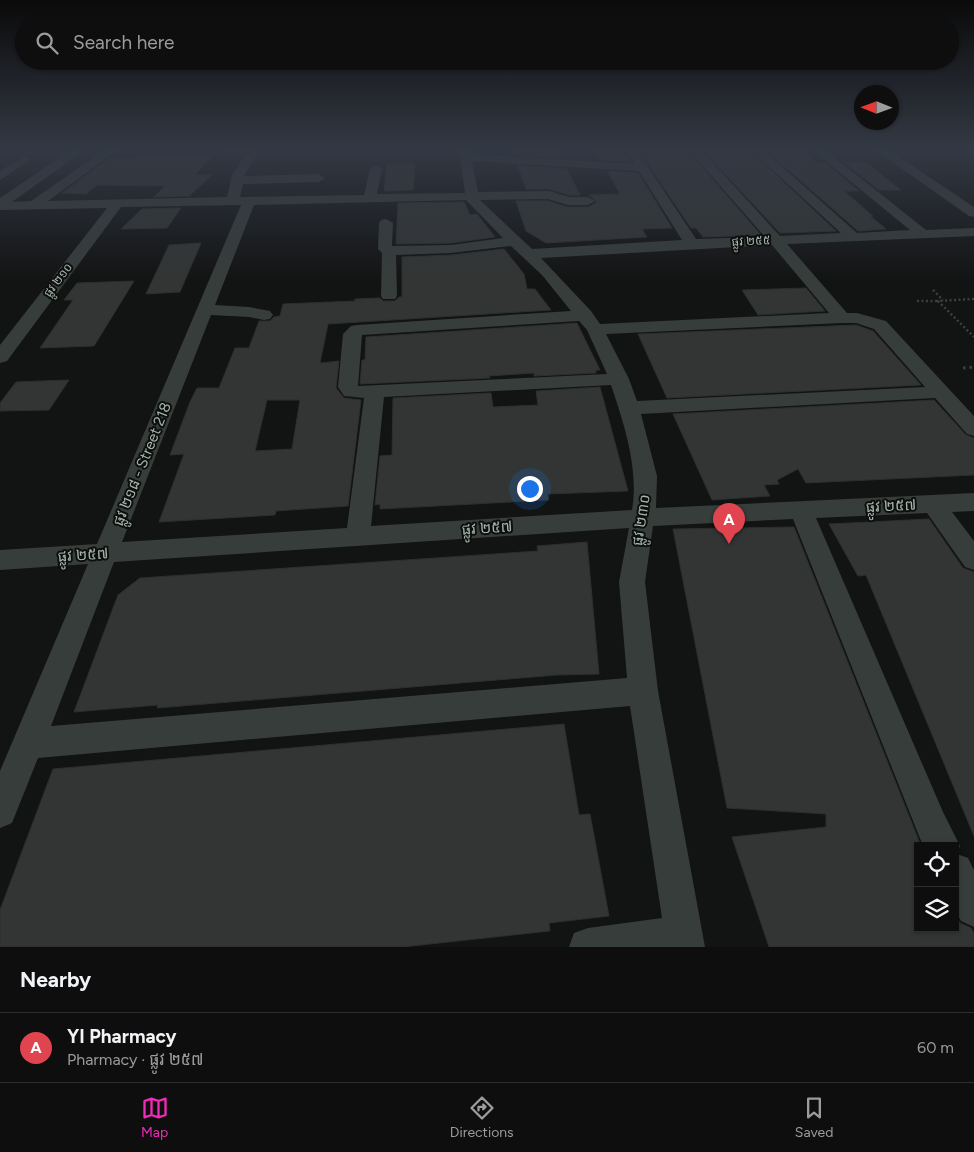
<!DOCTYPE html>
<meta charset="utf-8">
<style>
:root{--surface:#0e0e0e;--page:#1c1c1c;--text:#f1f3f6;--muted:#9b9c9e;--line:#2e2e2e;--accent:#f32aba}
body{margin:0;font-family:Figtree,"Noto Sans Khmer",sans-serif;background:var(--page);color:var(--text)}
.controls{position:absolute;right:15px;bottom:15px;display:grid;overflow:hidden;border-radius:0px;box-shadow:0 1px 4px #0004}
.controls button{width:45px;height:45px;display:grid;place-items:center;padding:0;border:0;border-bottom:1px solid var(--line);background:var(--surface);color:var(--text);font:25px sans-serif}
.compass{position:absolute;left:854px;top:85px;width:45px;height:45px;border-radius:50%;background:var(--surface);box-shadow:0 1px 4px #0004;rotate:271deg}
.you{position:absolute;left:529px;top:488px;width:18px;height:18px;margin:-12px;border:4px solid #fff;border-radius:50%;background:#1a73e8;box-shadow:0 0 0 8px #1a73e833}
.badge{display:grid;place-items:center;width:32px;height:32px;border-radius:50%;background:var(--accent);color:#fff;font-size:16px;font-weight:700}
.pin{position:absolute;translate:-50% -41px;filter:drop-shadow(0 1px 2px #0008)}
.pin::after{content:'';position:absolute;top:26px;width:18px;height:15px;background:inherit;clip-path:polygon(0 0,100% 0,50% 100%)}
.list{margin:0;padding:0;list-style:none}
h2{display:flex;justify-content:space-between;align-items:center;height:65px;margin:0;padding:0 20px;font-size:21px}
h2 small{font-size:16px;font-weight:400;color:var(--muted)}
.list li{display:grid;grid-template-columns:32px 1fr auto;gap:15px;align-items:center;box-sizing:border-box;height:70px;padding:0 20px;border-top:1px solid var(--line)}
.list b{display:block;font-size:19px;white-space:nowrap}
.list p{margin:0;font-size:16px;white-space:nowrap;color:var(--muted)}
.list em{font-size:16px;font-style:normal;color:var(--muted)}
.icon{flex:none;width:28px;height:28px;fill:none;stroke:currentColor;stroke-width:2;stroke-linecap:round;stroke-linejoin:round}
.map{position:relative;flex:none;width:974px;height:947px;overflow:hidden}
.search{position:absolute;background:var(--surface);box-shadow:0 1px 4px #0004;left:15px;right:15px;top:15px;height:55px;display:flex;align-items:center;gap:12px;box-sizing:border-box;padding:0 18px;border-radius:28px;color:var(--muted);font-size:19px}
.sheet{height:135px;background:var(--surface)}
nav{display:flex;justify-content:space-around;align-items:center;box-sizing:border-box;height:70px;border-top:1px solid var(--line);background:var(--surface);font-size:14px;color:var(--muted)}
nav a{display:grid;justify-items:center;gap:2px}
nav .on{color:var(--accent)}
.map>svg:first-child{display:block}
</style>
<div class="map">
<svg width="974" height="947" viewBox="0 0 974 947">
<rect width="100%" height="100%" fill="#121313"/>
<!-- building -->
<g fill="#323533" stroke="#2c2f2e" fill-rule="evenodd">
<path d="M512 149H557L562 158 514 155Z"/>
<path d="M594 149H623L631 162 601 160Z"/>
<path d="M638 149H686L761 235 703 237 696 228H691Z"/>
<path d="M702 149H748L836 231 780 233Z"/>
<path d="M765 149H801L816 163H825L859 191H844L873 216H870L886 229 858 231Z"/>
<path d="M138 155 212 156 195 175H212L189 196 154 197 165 186 97 185 86 194 62 193 110 158 134 159Z"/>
<path d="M844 162H865L901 190H879Z"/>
<path d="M415 163 413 190 384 191 387 164Z"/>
<path d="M518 166 567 169 580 195H569L549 189H526Z"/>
<path d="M607 171 638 173 672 228 642 229 647 237 546 243 526 231 516 201H548L567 207H589L597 202 589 195 620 194Z"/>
<path d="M464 202 470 215 477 214 495 237 451 243 396 244 398 203Z"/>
<path d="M181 208 167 228 121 229 142 209Z"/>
<path d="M201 243 180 292 146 294 169 245Z"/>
<path d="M504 249 524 274 527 289H535L551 310 328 324 320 363 339 361 336 388 344 398 361 400 348 506 276 511 275 515 159 522 184 454 170 455 190 402 197 388H219L235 348H249L259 321H270L274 317 280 316 283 304 355 301V299L380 298 383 301H395L399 297H402V257L451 255ZM267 400H300L292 449 255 451Z"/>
<path d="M134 281 94 346 40 348 73 300H64L77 283Z"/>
<path d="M806 288 825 311 758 315 742 290Z"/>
<path d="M577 323 600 370H596V373L534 376V373L489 376 490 378 360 384 362 360H365L366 337Z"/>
<path d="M856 325 873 331 921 385 667 398 638 334Z"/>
<path d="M69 380 49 410 0 411V403L16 382Z"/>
<path d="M600 387 628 491 547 494 549 500 380 509V504L375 505 380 456 392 455 393 398 491 393 493 407 538 405 536 391Z"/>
<path d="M934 400 966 435 974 438V475L806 483 798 469 777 480 779 484 764 485 770 496 712 500 673 414Z"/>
<path d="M929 519 963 568 974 572V836L866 575 858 576 829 524Z"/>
<path d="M794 527 921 846H918V928H955V914L960 923 971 928 974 933V947H769L732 837 826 827V814L727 808 673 529Z"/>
<path d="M587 542 599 674 557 675 157 708 158 705 74 712 118 595 140 578 538 551 537 546Z"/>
<path d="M564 724 579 815 590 814 609 916 549 923 550 931 402 947H0V910L53 769Z"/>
</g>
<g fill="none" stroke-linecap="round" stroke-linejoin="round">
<!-- path-far1 -->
<g stroke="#3b413d" stroke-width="2.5" stroke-dasharray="2 2.5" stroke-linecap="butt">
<path d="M933 290 943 300"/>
<path d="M974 299 938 301 974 337"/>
<path d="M917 301H938"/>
</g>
<!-- path -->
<path stroke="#3b413d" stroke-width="3" stroke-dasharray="2.5 4" stroke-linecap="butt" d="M963 368 974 367"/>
<!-- minor -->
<g fill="#373d3a" fill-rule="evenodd">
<path d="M75 149 81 152 79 154 12 202 31 201 106 149H119L48 201 227 197 232 175 245 155 223 152 218 149 256 150 258 152 244 176 319 174 325 178 319 182 243 184 240 197 364 195 370 169 376 165 382 169 377 194 465 193 459 149H469L471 154 635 164 625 149H636L696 239 765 237 688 149H700L780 236 841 233 750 149H762L857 233 910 230 811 149H824L926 230 974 228V236L787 244 847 313H857L886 321 974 416V436L967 434 935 398 641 414 657 476 656 508 974 493V511L952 512 974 541V570L965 567 927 513 816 518 943 812 960 846 957 854 968 858 974 870V927L961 921 955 910V846H923L793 519 653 526 645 582 658 691 705 947H569L574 933 588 928 662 918 630 706 38 758 12 823 0 828V771L88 564 0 570V550L97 544 241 205 121 207 7 361 0 363V345L107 208 0 210V198L71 150ZM472 161 639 171 682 240 532 249 480 200 548 199 568 205H588L595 201 588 197H569L549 191 478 192ZM466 200 503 238 451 245 392 246 393 223 386 219 381 220 379 223 378 249 382 253 381 296 383 299H395L397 296 396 255 451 253 511 246 542 275 571 311 357 325 351 326 343 334 338 387 344 396 364 398 347 528 122 542 211 315 249 317 264 320 270 319 273 315 270 311 249 307 215 305 254 205ZM772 245 829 313 600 324 591 311 541 258ZM579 321 587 330 607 374 358 386 362 335ZM842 323H856L874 329 925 387 637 401 629 379 606 334ZM611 385C624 424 639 468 632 510L371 526 384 397ZM629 528 619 582 627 678 51 726 114 562Z"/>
<path d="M874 149H887L974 207V217L969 216Z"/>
<path d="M25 156 31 159 29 161 0 180V171Z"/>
</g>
</g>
<!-- sky -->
<linearGradient id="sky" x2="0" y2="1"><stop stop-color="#0a0a0a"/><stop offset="0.53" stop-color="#333944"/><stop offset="1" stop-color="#333944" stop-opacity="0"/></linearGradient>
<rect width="974" height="281" fill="url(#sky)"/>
<g text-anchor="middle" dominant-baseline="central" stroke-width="4" stroke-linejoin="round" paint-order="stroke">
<!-- far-street labels -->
<g font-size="12" fill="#a3b4a8" stroke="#0d0e0e">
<text transform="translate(751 241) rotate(-3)">ផ្លូវ ២៥៥</text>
<text transform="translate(58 280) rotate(-53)">ផ្លូវ ២១០</text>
</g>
<!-- street labels -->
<g font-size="15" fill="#a3b4a8" stroke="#0d0e0e">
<text transform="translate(142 464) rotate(-68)">ផ្លូវ ២១៨ - Street 218</text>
<text transform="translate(891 506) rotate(-3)">ផ្លូវ ២៥៧</text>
<text transform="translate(641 520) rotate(-81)">ផ្លូវ ២៣០</text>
<text transform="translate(487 528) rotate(-4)">ផ្លូវ ២៥៧</text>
<text transform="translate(83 555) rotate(-4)">ផ្លូវ ២៥៧</text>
</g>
</g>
</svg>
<div class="controls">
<button><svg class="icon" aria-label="locate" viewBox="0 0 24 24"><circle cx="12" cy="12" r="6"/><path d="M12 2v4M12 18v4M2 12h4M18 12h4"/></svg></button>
<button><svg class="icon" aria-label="layers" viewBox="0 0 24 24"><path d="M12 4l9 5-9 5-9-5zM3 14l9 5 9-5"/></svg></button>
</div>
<svg class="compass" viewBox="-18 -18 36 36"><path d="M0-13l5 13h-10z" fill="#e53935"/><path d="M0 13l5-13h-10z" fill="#9b9c9e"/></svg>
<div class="you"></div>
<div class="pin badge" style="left:729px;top:544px;background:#e0444e">A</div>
<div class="search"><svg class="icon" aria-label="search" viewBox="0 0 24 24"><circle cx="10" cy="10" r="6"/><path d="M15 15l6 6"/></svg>Search here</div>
</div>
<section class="sheet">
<h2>Nearby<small></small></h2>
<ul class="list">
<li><span class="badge" style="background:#e0444e">A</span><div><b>YI Pharmacy</b><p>Pharmacy · ផ្លូវ ២៥៧</p></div><em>60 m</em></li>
</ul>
</section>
<nav>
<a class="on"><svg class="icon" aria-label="map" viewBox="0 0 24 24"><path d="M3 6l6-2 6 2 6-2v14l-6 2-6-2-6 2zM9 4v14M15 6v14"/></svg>Map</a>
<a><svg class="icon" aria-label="directions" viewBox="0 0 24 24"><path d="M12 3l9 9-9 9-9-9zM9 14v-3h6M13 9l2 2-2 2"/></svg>Directions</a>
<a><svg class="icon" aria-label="saved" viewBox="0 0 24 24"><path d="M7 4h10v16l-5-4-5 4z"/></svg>Saved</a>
</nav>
